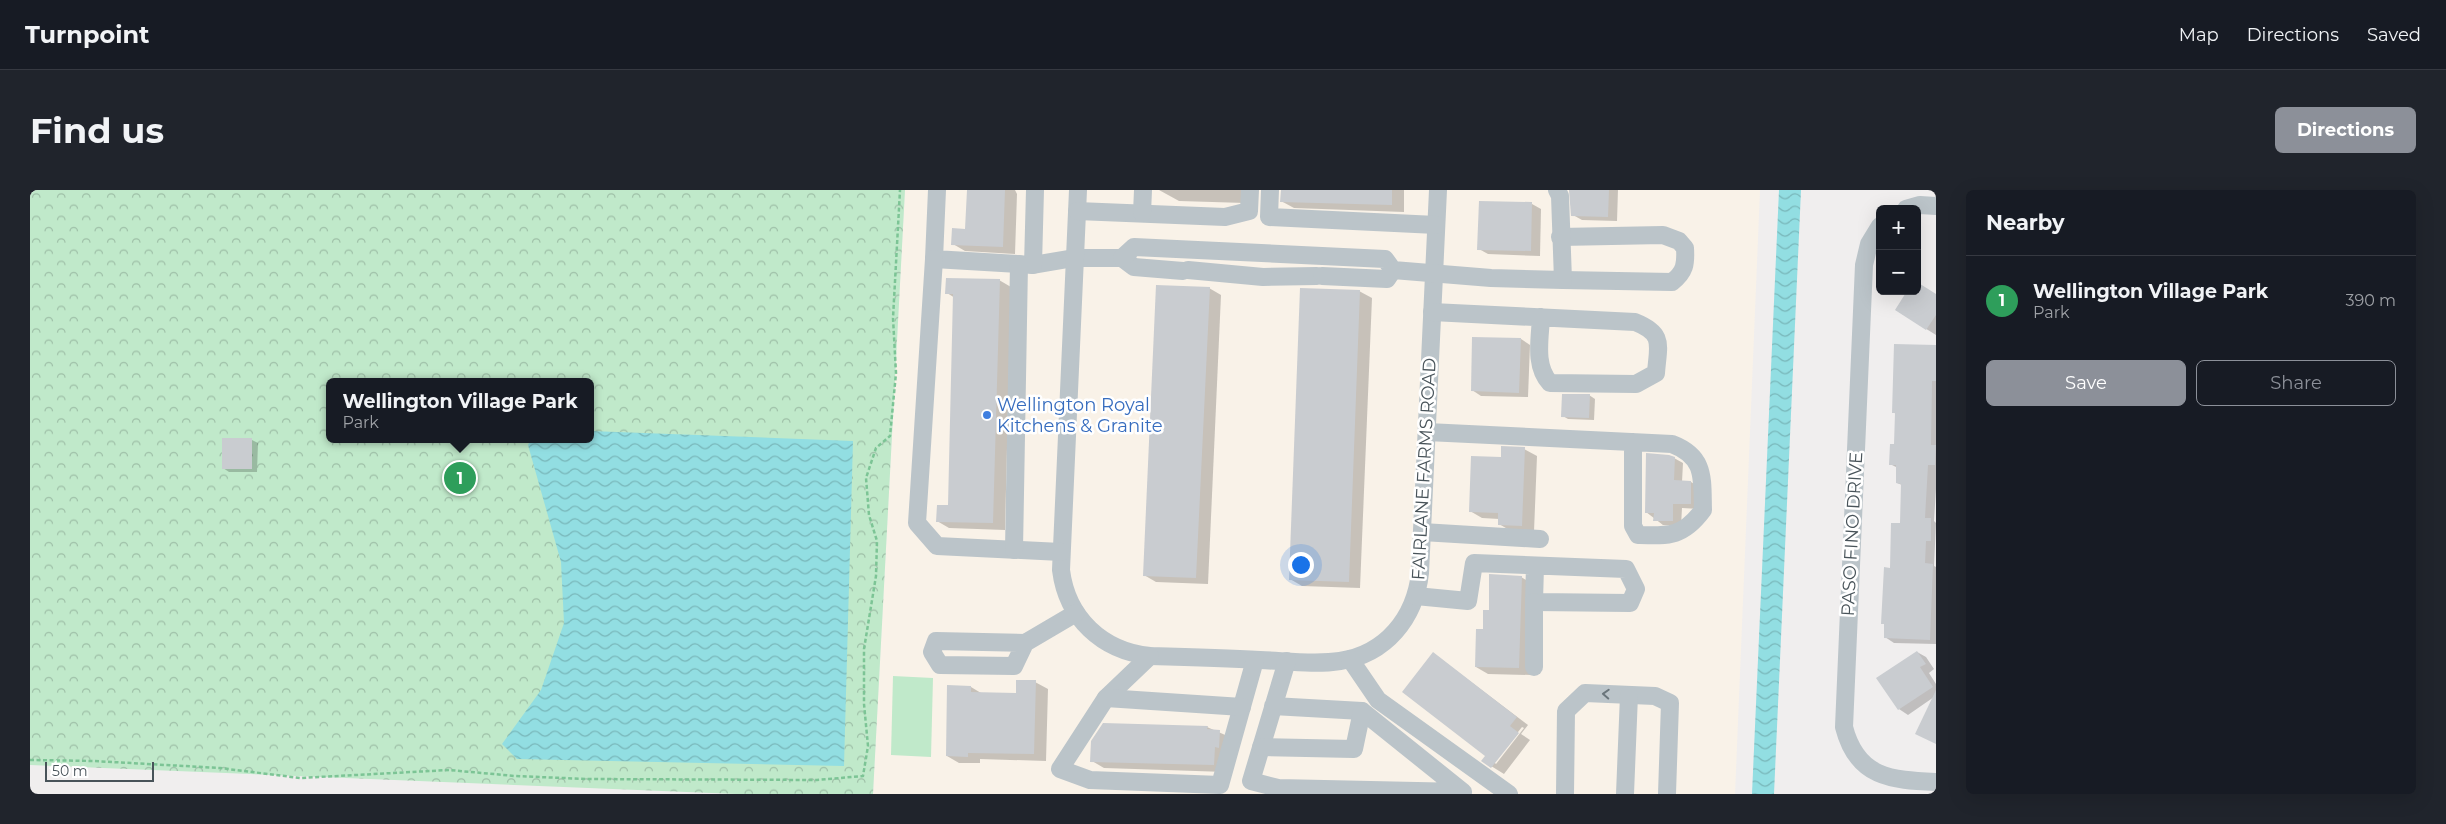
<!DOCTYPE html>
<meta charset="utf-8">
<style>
:root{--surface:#171b24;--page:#20242c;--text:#f1f3f6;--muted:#9ea1a6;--line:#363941;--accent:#8c9099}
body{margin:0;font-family:Montserrat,sans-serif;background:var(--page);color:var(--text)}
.controls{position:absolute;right:15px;top:15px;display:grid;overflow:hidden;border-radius:8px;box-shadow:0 5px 20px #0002}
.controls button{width:45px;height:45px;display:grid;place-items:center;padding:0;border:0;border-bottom:1px solid var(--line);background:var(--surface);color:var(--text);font:25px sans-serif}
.scale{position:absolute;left:15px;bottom:12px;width:109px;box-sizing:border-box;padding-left:5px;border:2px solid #485359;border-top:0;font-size:14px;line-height:18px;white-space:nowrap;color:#485359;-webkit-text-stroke:4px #fff;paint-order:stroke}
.you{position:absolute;left:1270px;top:374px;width:18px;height:18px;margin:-12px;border:4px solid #fff;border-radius:50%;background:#1a73e8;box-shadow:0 0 0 8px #1a73e833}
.badge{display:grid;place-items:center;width:32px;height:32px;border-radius:50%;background:var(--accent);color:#fff;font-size:16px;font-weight:700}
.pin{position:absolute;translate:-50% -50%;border:2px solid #fff;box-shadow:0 1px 5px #0006}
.popup{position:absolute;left:296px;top:188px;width:268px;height:65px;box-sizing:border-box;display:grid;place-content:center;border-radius:8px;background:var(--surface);filter:drop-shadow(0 1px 4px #0005);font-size:16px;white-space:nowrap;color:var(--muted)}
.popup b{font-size:19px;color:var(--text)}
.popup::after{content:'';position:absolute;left:50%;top:100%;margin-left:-10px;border:10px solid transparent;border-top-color:var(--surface)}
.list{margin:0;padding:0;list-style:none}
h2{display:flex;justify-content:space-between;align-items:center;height:65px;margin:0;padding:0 20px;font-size:21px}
h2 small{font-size:16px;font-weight:400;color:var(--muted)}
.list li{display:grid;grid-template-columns:32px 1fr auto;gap:15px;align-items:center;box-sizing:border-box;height:90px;padding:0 20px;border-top:1px solid var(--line)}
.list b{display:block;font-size:19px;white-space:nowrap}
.list p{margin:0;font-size:16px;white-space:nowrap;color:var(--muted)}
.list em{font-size:16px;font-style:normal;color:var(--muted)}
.actions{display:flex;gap:10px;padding:15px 20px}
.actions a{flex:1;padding:11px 0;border:1px solid var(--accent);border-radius:8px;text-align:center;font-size:18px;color:var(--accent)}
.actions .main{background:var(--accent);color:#fff}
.map{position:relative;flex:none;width:1906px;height:604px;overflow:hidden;border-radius:8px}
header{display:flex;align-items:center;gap:30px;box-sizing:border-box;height:70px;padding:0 25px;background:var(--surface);border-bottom:1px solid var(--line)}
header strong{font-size:24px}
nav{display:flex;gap:28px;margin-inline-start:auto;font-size:18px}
.intro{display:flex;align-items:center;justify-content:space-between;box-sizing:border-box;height:120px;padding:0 30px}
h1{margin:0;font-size:35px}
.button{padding:12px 22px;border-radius:8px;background:var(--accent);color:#fff;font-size:18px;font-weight:700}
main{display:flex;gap:30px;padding:0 30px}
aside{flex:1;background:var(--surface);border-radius:8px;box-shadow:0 5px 20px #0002}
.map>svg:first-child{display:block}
</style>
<header>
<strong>Turnpoint</strong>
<nav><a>Map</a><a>Directions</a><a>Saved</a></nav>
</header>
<div class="intro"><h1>Find us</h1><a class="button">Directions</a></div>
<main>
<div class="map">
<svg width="1906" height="604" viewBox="0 0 1906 604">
<defs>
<pattern id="park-crowns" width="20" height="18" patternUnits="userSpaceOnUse" patternTransform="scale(1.25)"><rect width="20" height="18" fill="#c0e9ca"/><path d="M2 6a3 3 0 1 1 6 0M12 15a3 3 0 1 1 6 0" fill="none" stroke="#9ebfa7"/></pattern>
<pattern id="water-waves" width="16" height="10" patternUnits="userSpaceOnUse" patternTransform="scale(1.25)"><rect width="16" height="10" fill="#92dee2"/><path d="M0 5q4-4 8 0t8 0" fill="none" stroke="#79b7ba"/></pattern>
</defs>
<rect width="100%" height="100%" fill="#f0eeee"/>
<!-- commercial -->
<path fill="#f9f2e8" d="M875 0H1730L1705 604H843Z"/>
<!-- grass -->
<path fill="#c0e9ca" d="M863 486 903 488 901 567 861 565Z"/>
<!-- park -->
<path fill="url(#park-crowns)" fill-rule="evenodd" d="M0 0H875L843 604H706L0 575ZM300 192H560V249H300Z"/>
<!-- water -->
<g fill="url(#water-waves)">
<path d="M1749 0H1771L1744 604H1722Z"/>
<path d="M560 241 823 251 814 576 487 569 472 554 511 500 534 433 531 372 498 255 501 249H560Z"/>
</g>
<!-- shadow -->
<g fill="#0003" fill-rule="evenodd">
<path d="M938 0H985L987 4 985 64 935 61 923 54 936 40Z"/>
<path d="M1129 0H1215V13L1149 11Z"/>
<path d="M1251 0H1374V22L1264 18 1251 11Z"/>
<path d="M1561 0H1588L1587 31 1552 30 1543 25Z"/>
<path d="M1502 14 1511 19 1510 66 1458 64 1449 59Z"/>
<path d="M969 90 981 97 975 340 919 338 907 331 919 317 925 108 917 103Z"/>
<path d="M1179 98 1191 105 1178 394 1126 392 1114 385Z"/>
<path d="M1329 101 1342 108 1330 398 1272 396 1260 389Z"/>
<path d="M1873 101 1906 105V145L1866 120 1877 104Z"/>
<path d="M1491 149 1500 155 1498 207 1451 206 1442 200Z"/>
<path d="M1906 156V299L1904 331 1906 333 1904 376 1906 377V454L1864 453 1855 447 1861 379 1871 335 1872 295 1867 293 1868 278 1860 274 1865 255 1866 224 1863 222Z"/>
<path d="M1559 205 1565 209 1564 230 1538 229 1533 226Z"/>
<path d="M222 250 228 253 227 282H199L193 278Z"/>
<path d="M1494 259 1507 266 1504 342 1481 341 1469 334V329L1452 328 1440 321 1472 268Z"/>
<path d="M1644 268 1653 273 1652 292H1661L1669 297V319L1652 318 1651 336 1633 335 1616 322Z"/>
<path d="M1491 387 1503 394 1501 485 1458 484 1446 477 1454 440Z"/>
<path d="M1887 462 1896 467 1904 479 1899 483 1906 494V554L1904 507 1878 525 1869 519Z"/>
<path d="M1404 464 1498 535 1491 544 1500 550 1474 584 1453 571 1457 566ZM1492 537 1494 538 1466 574 1464 572Z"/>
<path d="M1005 492 1018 499 1016 571 950 569V573H929L917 566 941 497 951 503 987 504Z"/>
<path d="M1177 537 1202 548 1196 582 1074 578 1062 571Z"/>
</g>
<!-- building -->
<g fill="#c9ccd0">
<path d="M937 0H975L973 57 921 55 922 38 935 39Z"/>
<path d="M1251 0H1362V15L1250 12Z"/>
<path d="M1539 0H1579L1578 27 1541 26Z"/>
<path d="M1449 11 1502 12 1501 61 1447 60Z"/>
<path d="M916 88 970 89 963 333 906 332 907 315H918L923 104H915Z"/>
<path d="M1887 92 1906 104V125L1896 140 1865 120 1877 101H1887Z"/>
<path d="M1126 95 1180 97 1166 388 1113 386Z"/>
<path d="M1270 98 1330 100 1319 392 1259 390Z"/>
<path d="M1442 147 1491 148 1489 203 1441 201Z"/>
<path d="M1864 154 1906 155V191H1902L1901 255H1906L1905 275H1898L1895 328H1901V351H1896L1895 373 1903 374 1900 450 1854 448V434H1851L1854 377 1860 378 1861 333H1870L1871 294 1866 293V275H1859L1860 254H1864L1865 223H1862Z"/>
<path d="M1532 204H1560L1559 228 1531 227Z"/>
<rect x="192" y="248" width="30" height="31"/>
<path d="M1471 256 1495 257 1492 336 1468 335V323L1439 322 1441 266 1471 267Z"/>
<path d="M1616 263 1639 265 1645 267 1644 290 1661 291V314H1643V331H1623L1624 323H1615Z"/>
<path d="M1459 384 1492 386 1489 478 1445 477 1446 439H1453V420H1459Z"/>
<path d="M1887 461 1896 474 1890 477 1903 497 1868 520 1846 488Z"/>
<path d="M1403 462 1487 527 1480 536 1489 543 1461 578 1451 571 1455 566 1372 502Z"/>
<path d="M986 490H1006L1004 564 938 563V567L916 566 917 495 941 496V502L986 503Z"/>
<path d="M1906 500V554L1885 544Z"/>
<path d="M1073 533 1178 536 1177 539 1190 540 1189 558 1185 557 1184 575 1060 572 1061 551Z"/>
</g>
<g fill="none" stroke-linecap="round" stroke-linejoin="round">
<!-- path -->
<path stroke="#7cc495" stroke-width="2.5" stroke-dasharray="4 2.5" stroke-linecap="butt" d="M0 570 64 571 190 578 270 588 419 580 485 586 557 589 787 590 833 586 838 556 834 514V459L846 386 847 351 839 325 836 288 846 258 860 246 866 183 863 128 870 0"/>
<!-- minor -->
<g stroke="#bbc4c9" stroke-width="18">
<path d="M907 0 904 69 1003 75 1044 68H1092L1104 77 1153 81"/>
<path d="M1048 0 1031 380C1037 428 1072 461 1120 466 1157 467 1194 468 1230 470 1256 471 1285 475 1310 471 1356 464 1385 428 1390 383L1408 0"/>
<path d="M1240 0 1239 27 1406 35"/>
<path d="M1876 19 1890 15 1906 16"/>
<path d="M1047 21 1195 27 1219 21 1220 0"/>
<path d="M1112 23 1113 0"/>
<path d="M1850 36 1839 54 1834 75 1814 537C1827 588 1861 590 1906 592"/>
<path d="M1530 47 1633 45 1649 51 1655 58C1656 74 1655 82 1642 92L1533 90"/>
<path d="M1092 68 1104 57 1355 69 1363 80 1461 88 1533 90 1530 6 1527 0"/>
<path d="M904 69 887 333 907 356 1031 362"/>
<path d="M1003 75 1005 0"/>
<path d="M1158 80 1233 87 1287 86"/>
<path d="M1292 86 1357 89 1363 80"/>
<path d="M1402 122 1605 132C1635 144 1628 155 1626 183L1606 194 1520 193C1504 176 1510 149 1511 127"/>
<path d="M1397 242 1642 254C1676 267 1672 289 1673 320 1653 347 1639 346 1608 345L1603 336V252"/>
<path d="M1392 342 1510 349"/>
<path d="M984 360 989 74"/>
<path d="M1386 406 1438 411 1444 373 1596 379 1606 399 1600 413 1504 412 1505 376"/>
<path d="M995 453 984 476 910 475 902 462 906 451 995 453 1046 423"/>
<path d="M1120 466 1076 508 1030 579 1060 590 1190 595 1225 470"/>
<path d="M1320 469 1348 510 1479 604"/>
<path d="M1504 477V412"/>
<path d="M1076 508 1212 517"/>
<path d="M1243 516 1332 521 1433 602 1248 598 1221 591 1257 471"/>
<path d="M1231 557 1324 559 1332 521"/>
<path d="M1535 604 1536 521 1555 503 1625 506 1640 513 1637 604"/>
<path d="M1595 604 1599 505"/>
</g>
</g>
<!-- one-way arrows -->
<defs><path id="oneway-chevron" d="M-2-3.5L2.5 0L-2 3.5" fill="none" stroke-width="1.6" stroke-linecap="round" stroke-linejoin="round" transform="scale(1.25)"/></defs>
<use stroke="#6a757b" href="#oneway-chevron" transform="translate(1576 504) rotate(-177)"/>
<!-- markers -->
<circle fill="#3f7fe0" stroke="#fff" stroke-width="2" cx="957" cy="225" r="5"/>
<g text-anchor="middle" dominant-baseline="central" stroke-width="5" stroke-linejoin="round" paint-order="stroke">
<!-- shop labels -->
<g font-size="18" fill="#366cbe" stroke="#fff" text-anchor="start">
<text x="967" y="215">Wellington Royal<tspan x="967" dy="21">Kitchens &amp; Granite</tspan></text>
</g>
<!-- street labels -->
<g font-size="18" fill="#485359" stroke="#fff">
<text transform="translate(1394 279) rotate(-87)">FAIRLANE FARMS ROAD</text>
<text transform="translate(1822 344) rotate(-87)">PASO FINO DRIVE</text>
</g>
</g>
</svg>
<div class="controls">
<button>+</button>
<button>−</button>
</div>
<div class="scale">50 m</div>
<div class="you"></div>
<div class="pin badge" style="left:430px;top:288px;background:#2e9e5b">1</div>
<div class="popup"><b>Wellington Village Park</b>Park</div>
</div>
<aside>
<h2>Nearby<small></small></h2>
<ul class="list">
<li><span class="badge" style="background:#2e9e5b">1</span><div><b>Wellington Village Park</b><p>Park</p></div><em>390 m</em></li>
</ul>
<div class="actions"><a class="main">Save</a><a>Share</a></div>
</aside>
</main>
